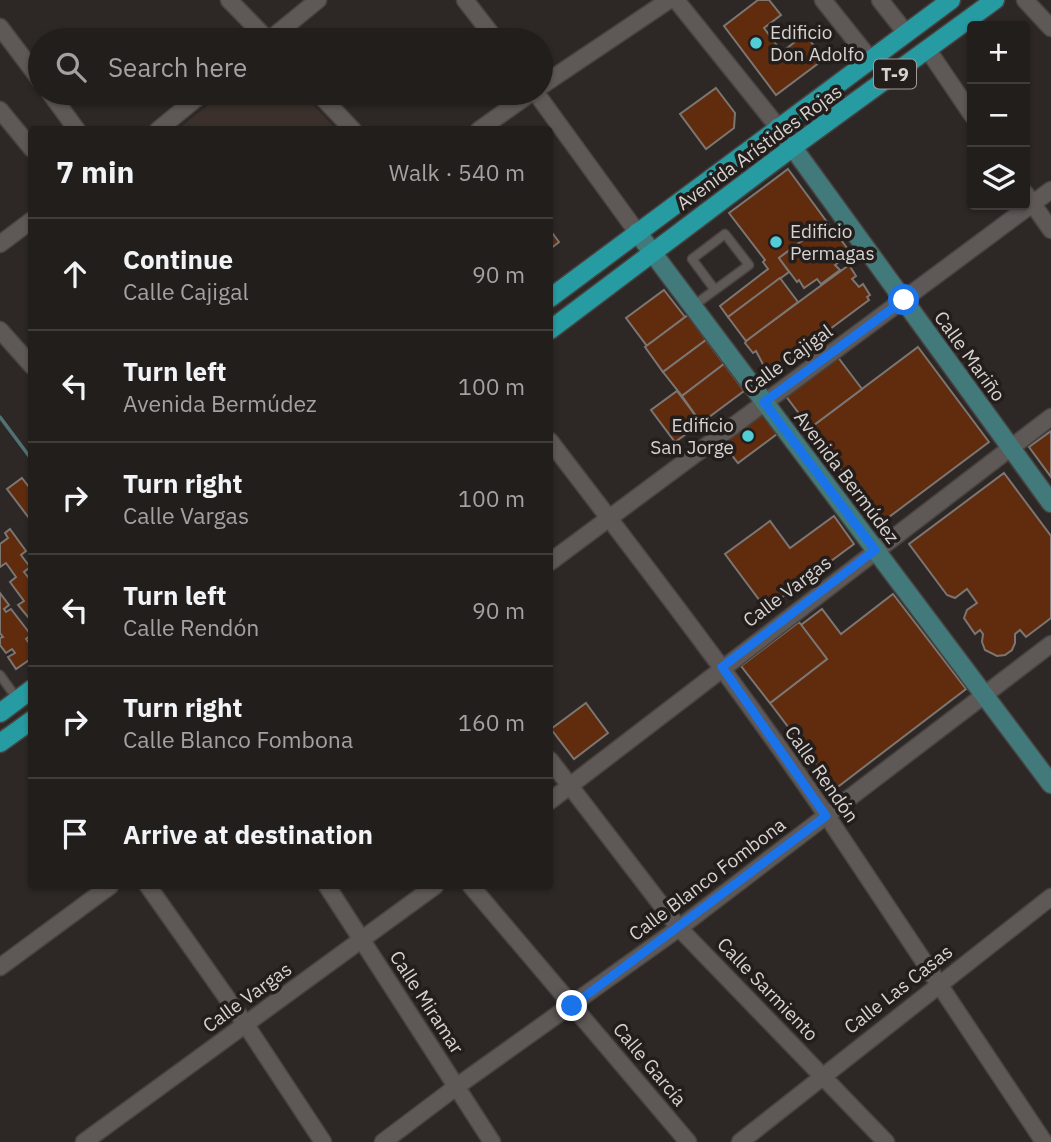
<!DOCTYPE html>
<meta charset="utf-8">
<style>
:root{--surface:#221e1c;--page:#2e2b29;--text:#f1f3f6;--muted:#a2a2a3;--line:#3f3c3b}
body{margin:0;font-family:"IBM Plex Sans",sans-serif;background:var(--page);color:var(--text)}
.controls{position:absolute;right:21px;top:21px;display:grid;overflow:hidden;border-radius:7px;box-shadow:0 2px 5px #0004}
.controls button{width:63px;height:63px;display:grid;place-items:center;padding:0;border:0;border-bottom:2px solid var(--line);background:var(--surface);color:var(--text);font:35px sans-serif}
.stop{position:absolute;width:21px;height:21px;margin:-16px;border:5px solid #1a73e8;border-radius:50%;background:#fff}
.stop.end{background:#1a73e8;border-color:#fff;box-shadow:0 2px 7px #0008}
.list{margin:0;padding:0;list-style:none}
h2{display:flex;justify-content:space-between;align-items:center;height:91px;margin:0;padding:0 28px;font-size:30px}
h2 small{font-size:23px;font-weight:400;color:var(--muted)}
.list li{display:grid;grid-template-columns:46px 1fr auto;gap:21px;align-items:center;box-sizing:border-box;height:112px;padding:0 28px;border-top:2px solid var(--line)}
.list b{display:block;font-size:26px;white-space:nowrap}
.list p{margin:0;font-size:23px;white-space:nowrap;color:var(--muted)}
.list em{font-size:23px;font-style:normal;color:var(--muted)}
.icon{flex:none;width:38px;height:38px;fill:none;stroke:currentColor;stroke-width:2;stroke-linecap:round;stroke-linejoin:round}
.map{position:relative;flex:none;width:1051px;height:1142px;overflow:hidden}
.search{position:absolute;background:var(--surface);box-shadow:0 2px 5px #0004;left:28px;top:28px;width:525px;height:77px;display:flex;align-items:center;gap:18px;box-sizing:border-box;padding:0 24px;border-radius:38px;color:var(--muted);font-size:26px}
.panel{position:absolute;background:var(--surface);box-shadow:0 2px 5px #0004;left:28px;top:126px;width:525px;height:763px;border-radius:7px}
.map>svg:first-child{display:block}
</style>
<div class="map">
<svg width="1051" height="1142" viewBox="0 0 1051 1142">
<rect width="100%" height="100%" fill="#2d2825"/>
<!-- built -->
<path fill="#3b302b" d="M223 93H302L336 129H178Z"/>
<g fill="none" stroke-linecap="round" stroke-linejoin="round">
<!-- stream -->
<path stroke="#517274" stroke-width="3.5" d="M0 417 32 460"/>
</g>
<!-- building -->
<g fill="#602c0d" stroke="#7c7673" stroke-width="2">
<path d="M758 0H769L781 15 764 28 782 52 805 34 824 59 776 95 724 26Z"/>
<path d="M716 88 735 113 734 128 706 149 680 114Z"/>
<path d="M788 169 827 222 779 258 789 272 728 317 720 306 768 269 763 262 765 260 729 213Z"/>
<path d="M827 222 851 253 835 265 840 270 821 284 817 279 804 288 799 280 797 282 779 258Z"/>
<path d="M550 230 559 242 550 249Z"/>
<path d="M849 265 856 276 852 279 859 287 863 284 870 295 867 297 869 300 830 329 828 326 818 333 820 336 772 373 770 370 767 372 756 351 753 353 745 343 747 340Z"/>
<path d="M780 278 798 302 746 341 728 317Z"/>
<path d="M664 290 685 317 647 346 626 318Z"/>
<path d="M688 315 706 340 663 372 645 347Z"/>
<path d="M706 340 724 364 682 396 663 372Z"/>
<path d="M918 347 989 442 881 523 810 428Z"/>
<path d="M837 356 862 389 810 428 785 395Z"/>
<path d="M724 364 744 391 701 423 682 396Z"/>
<path d="M677 391 701 423 675 442 651 410Z"/>
<path d="M759 409 777 434 738 463 719 439Z"/>
<path d="M1051 431V477L1029 447Z"/>
<path d="M1004 473 1051 536V618L1026 637 1020 630 1015 634V643L1012 650 1005 655 997 656 985 650 982 642 983 634 980 630 975 634 964 618 967 610 977 603 967 589 955 598 947 595 909 544Z"/>
<path d="M22 478 32 491V522L7 489Z"/>
<path d="M834 516 854 544 766 609 725 554 770 521 790 548Z"/>
<path d="M10 529 26 551 21 555 30 567 24 572 32 582V617L30 615 28 617 18 605 24 601 10 582 16 577 6 563 0 567V544L8 538 5 533Z"/>
<path d="M0 593 9 605 4 609 6 612 11 609 31 635 26 639 32 647V658L16 669 8 657 15 653 12 649 6 653 0 645V638L3 637 0 633Z"/>
<path d="M893 594 966 689 835 789 770 703 827 659 801 625 822 609 841 634Z"/>
<path d="M799 622 827 659 770 703 741 666Z"/>
<path d="M586 703 608 733 574 759 551 729Z"/>
</g>
<g fill="none" stroke-linecap="round" stroke-linejoin="round">
<!-- lane casing -->
<g stroke="#474341" stroke-width="11">
<g id="lane">
<path d="M693 306 749 265 725 234 692 259 715 290"/>
<path d="M0 675 18 700"/>
</g>
</g>
<!-- street casing -->
<g stroke="#474341" stroke-width="19">
<g id="street">
<path d="M229 0 268 40"/>
<path d="M465 0 496 40"/>
<path d="M676 0 778 127"/>
<path d="M823 0 870 59"/>
<path d="M880 0 906 33"/>
<path d="M1025 0 1051 28"/>
<path d="M0 27 40 80"/>
<path d="M269 40 318 0"/>
<path d="M928 50 972 115"/>
<path d="M541 86 669 0"/>
<path d="M50 93 77 130"/>
<path d="M318 93 353 130"/>
<path d="M536 93 637 232"/>
<path d="M0 110 32 149"/>
<path d="M158 130 203 93"/>
<path d="M479 130 531 93"/>
<path d="M1025 193 1051 230"/>
<path d="M0 244 32 220"/>
<path d="M0 330 32 366"/>
<path d="M550 441C644 564 739 687 827 816 900 924 971 1034 1044 1142"/>
<path d="M550 562 1051 190"/>
<path d="M550 760 679 928 886 1142"/>
<path d="M550 801 1051 417"/>
<path d="M148 886 246 1025 323 1142"/>
<path d="M327 886 492 1142"/>
<path d="M471 886 688 1142"/>
<path d="M0 967 110 886"/>
<path d="M84 1142 435 886"/>
<path d="M383 1142 456 1087 679 928 1051 644"/>
<path d="M740 1142 1051 897"/>
</g>
</g>
<!-- secondary casing -->
<g stroke="#474341" stroke-width="21">
<g id="secondary">
<path d="M778 127 1051 503"/>
<path d="M637 232 1051 784"/>
</g>
</g>
<!-- primary casing -->
<g stroke="#474341" stroke-width="21">
<g id="primary">
<path d="M550 298 951 0"/>
<path d="M550 330 793 147 995 0"/>
<path d="M0 713 32 689"/>
<path d="M0 743 32 720"/>
</g>
</g>
<!-- lane -->
<use href="#lane" stroke="#5e5856" stroke-width="8"/>
<!-- street -->
<use href="#street" stroke="#5e5856" stroke-width="16"/>
<!-- secondary -->
<use href="#secondary" stroke="#427a7c" stroke-width="18"/>
<!-- primary -->
<use href="#primary" stroke="#269ca2" stroke-width="18"/>
</g>
<g fill="none" stroke-linecap="round" stroke-linejoin="round">
<!-- route -->
<path stroke="#1a73e8" stroke-width="9" d="M572 1006 826 816 722 667 875 550 764 402 904 300"/>
</g>
<!-- markers -->
<g fill="#52ccd5" stroke="#231e1c" stroke-width="2.5">
<circle cx="756" cy="43" r="7"/>
<circle cx="776" cy="242" r="7"/>
<circle cx="748" cy="436" r="7"/>
</g>
<g text-anchor="middle" dominant-baseline="central" stroke-width="7" stroke-linejoin="round" paint-order="stroke">
<!-- shield labels -->
<rect fill="#231e1c" stroke="#a09c9a" stroke-width="2" x="874" y="59.5" width="42" height="29" rx="5"/>
<g font-size="18" font-weight="bold" fill="#d5d2d0">
<text x="895" y="74">T-9</text>
</g>
<!-- poi labels -->
<g font-size="19" fill="#d5d2d0" stroke="#231e1c" text-anchor="start">
<text x="770" y="32">Edificio<tspan x="770" dy="22">Don Adolfo</tspan></text>
<text x="790" y="231">Edificio<tspan x="790" dy="22">Permagas</tspan></text>
<text x="734" y="425" text-anchor="end">Edificio<tspan x="734" dy="22">San Jorge</tspan></text>
</g>
<!-- street labels -->
<g font-size="19" fill="#d5d2d0" stroke="#231e1c">
<text transform="translate(759 147) rotate(-36)">Avenida Arístides Rojas</text>
<text transform="translate(970 356) rotate(54)">Calle Mariño</text>
<text transform="translate(788 359) rotate(-36)">Calle Cajigal</text>
<text transform="translate(847 477) rotate(53)">Avenida Bermúdez</text>
<text transform="translate(787 591) rotate(-37)">Calle Vargas</text>
<text transform="translate(822 774) rotate(55)">Calle Rendón</text>
<text transform="translate(707 879) rotate(-37)">Calle Blanco Fombona</text>
<text transform="translate(768 989) rotate(46)">Calle Sarmiento</text>
<text transform="translate(898 989) rotate(-38)">Calle Las Casas</text>
<text transform="translate(247 997) rotate(-36)">Calle Vargas</text>
<text transform="translate(427 1002) rotate(57)">Calle Miramar</text>
<text transform="translate(650 1064) rotate(50)">Calle García</text>
</g>
</g>
</svg>
<div class="controls">
<button>+</button>
<button>−</button>
<button><svg class="icon" aria-label="layers" viewBox="0 0 24 24"><path d="M12 4l9 5-9 5-9-5zM3 14l9 5 9-5"/></svg></button>
</div>
<div class="stop" style="left:904px;top:300px"></div>
<div class="stop end" style="left:572px;top:1006px"></div>
<div class="search"><svg class="icon" aria-label="search" viewBox="0 0 24 24"><circle cx="10" cy="10" r="6"/><path d="M15 15l6 6"/></svg>Search here</div>
<section class="panel">
<h2>7 min<small>Walk · 540 m</small></h2>
<ul class="list">
<li><svg class="icon" aria-label="ahead" viewBox="0 0 24 24"><path d="M12 20V5M6 11l6-6 6 6"/></svg><div><b>Continue</b><p>Calle Cajigal</p></div><em>90 m</em></li>
<li><svg class="icon" aria-label="left" viewBox="0 0 24 24"><path d="M17 20v-9H6M10 6l-5 5 5 5"/></svg><div><b>Turn left</b><p>Avenida Bermúdez</p></div><em>100 m</em></li>
<li><svg class="icon" aria-label="right" viewBox="0 0 24 24"><path d="M7 20v-9h11M14 6l5 5-5 5"/></svg><div><b>Turn right</b><p>Calle Vargas</p></div><em>100 m</em></li>
<li><svg class="icon" aria-label="left" viewBox="0 0 24 24"><path d="M17 20v-9H6M10 6l-5 5 5 5"/></svg><div><b>Turn left</b><p>Calle Rendón</p></div><em>90 m</em></li>
<li><svg class="icon" aria-label="right" viewBox="0 0 24 24"><path d="M7 20v-9h11M14 6l5 5-5 5"/></svg><div><b>Turn right</b><p>Calle Blanco Fombona</p></div><em>160 m</em></li>
<li><svg class="icon" aria-label="arrive" viewBox="0 0 24 24"><path d="M6 21V4h12l-3 4 3 4H6"/></svg><div><b>Arrive at destination</b></div></li>
</ul>
</section>
</div>
